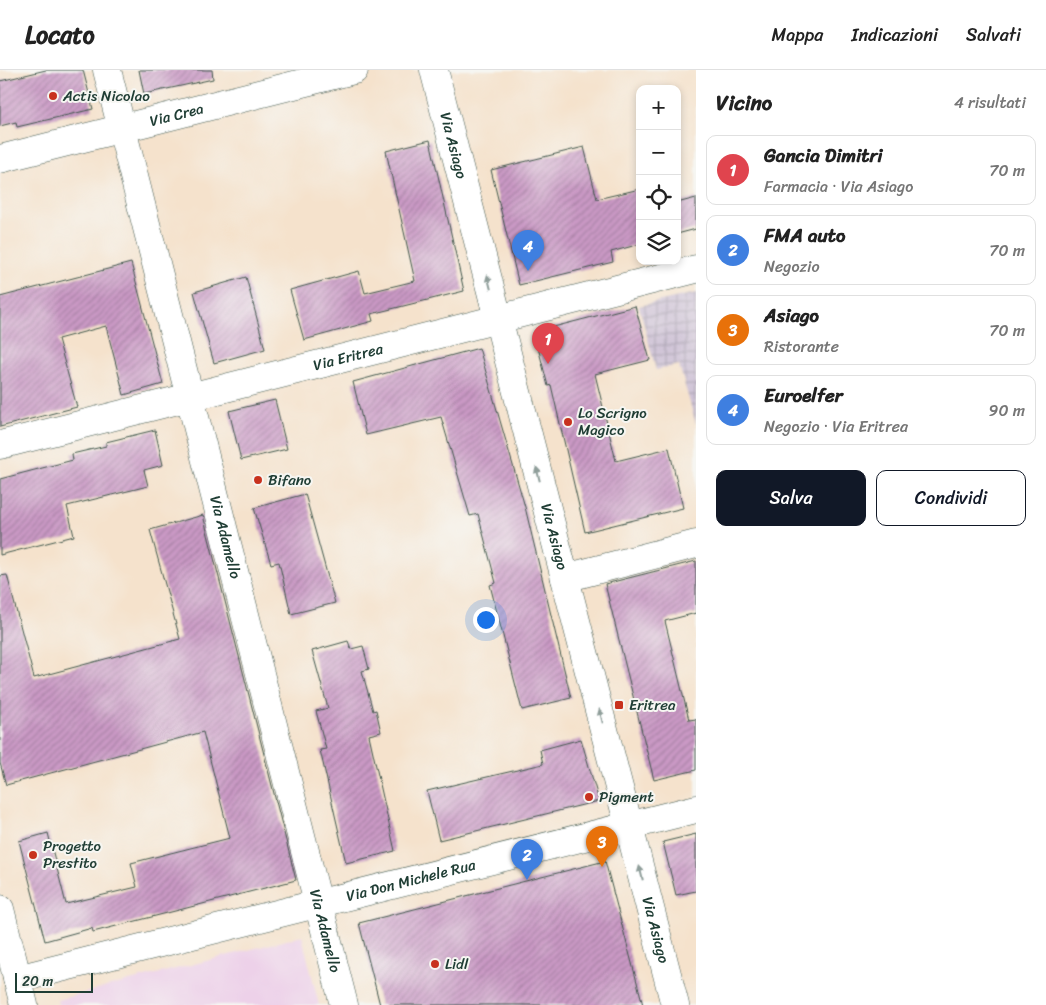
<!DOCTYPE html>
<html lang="it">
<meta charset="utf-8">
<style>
:root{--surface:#fff;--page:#f6f6f6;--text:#222;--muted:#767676;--line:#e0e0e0;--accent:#111827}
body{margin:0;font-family:Sriracha,sans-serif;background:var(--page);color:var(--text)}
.controls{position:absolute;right:15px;top:15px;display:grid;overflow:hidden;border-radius:10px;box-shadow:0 2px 8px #0003}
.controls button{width:45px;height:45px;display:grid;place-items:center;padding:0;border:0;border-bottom:1px solid var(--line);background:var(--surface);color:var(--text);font:25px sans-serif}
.scale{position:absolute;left:15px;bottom:12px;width:78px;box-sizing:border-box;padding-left:5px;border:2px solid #1f3d34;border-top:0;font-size:14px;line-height:18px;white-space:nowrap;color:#1f3d34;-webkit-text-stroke:4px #f6f6f2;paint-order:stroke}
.you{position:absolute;left:485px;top:549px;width:18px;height:18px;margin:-12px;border:4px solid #fff;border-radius:50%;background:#1a73e8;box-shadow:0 0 0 8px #1a73e833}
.badge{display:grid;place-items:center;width:32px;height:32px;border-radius:50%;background:var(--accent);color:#fff;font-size:16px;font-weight:700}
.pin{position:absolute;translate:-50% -41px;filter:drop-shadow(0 1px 2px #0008)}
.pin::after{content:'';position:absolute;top:26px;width:18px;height:15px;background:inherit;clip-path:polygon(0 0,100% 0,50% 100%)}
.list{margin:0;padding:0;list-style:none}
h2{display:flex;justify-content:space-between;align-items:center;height:65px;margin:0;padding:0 20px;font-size:21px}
h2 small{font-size:16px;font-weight:400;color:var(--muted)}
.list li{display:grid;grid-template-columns:32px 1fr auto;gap:15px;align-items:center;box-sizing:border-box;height:70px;margin:0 10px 10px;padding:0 10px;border:1px solid var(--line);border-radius:10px}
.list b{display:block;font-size:19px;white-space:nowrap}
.list p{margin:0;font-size:16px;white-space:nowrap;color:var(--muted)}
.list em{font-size:16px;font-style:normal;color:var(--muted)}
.actions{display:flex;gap:10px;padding:15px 20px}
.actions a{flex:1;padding:11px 0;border:1px solid var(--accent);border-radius:10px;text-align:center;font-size:18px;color:var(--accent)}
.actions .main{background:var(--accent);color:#fff}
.icon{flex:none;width:28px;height:28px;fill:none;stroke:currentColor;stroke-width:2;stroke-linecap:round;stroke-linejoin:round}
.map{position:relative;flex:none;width:696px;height:935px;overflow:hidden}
header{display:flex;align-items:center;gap:30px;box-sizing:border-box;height:70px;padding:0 25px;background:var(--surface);border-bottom:1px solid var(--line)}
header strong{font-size:24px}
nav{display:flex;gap:28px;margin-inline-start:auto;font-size:18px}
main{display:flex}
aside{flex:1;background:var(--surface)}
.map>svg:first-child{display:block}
</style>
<header>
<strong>Locato</strong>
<nav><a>Mappa</a><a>Indicazioni</a><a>Salvati</a></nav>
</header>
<main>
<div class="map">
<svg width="696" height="935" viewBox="0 0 696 935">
<defs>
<pattern id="industrial-grid" width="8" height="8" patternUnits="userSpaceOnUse" patternTransform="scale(1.25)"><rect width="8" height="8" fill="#ccbfd4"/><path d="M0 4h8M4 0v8" fill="none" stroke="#a59cad"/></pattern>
<pattern id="building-hatch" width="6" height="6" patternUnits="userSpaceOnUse" patternTransform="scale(1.25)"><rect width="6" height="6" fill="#ca99c5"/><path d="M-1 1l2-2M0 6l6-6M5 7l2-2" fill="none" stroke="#a37ea1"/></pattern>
</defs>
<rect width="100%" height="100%" fill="#f6f6f2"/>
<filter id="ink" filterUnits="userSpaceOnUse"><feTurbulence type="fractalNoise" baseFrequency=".02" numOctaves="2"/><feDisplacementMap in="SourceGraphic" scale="10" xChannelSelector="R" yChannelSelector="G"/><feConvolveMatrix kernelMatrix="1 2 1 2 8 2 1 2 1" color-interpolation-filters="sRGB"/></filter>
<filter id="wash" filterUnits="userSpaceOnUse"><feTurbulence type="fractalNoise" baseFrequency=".0096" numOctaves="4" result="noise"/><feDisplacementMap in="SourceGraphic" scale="20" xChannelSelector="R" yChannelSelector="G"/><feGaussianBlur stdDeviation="1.12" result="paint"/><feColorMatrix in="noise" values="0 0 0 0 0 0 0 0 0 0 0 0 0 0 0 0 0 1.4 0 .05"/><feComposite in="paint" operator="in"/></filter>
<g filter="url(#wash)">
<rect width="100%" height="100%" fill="#f5e2cc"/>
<!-- built -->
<path fill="#edd1e9" d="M302 866 319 935H58L57 930Z"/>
<!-- industrial -->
<path fill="url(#industrial-grid)" d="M696 223V354L679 295 656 300 639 236Z"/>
<g id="blocks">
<!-- building -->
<g fill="url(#building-hatch)">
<path d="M46 0H83L93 39 17 57 16 52 0 56V11Z"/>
<path d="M139 0H212L213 9 144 24Z"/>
<path d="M430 70 464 221 371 244 373 251 304 270 290 220 359 201 365 223 415 211 386 81Z"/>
<path d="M584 77 597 129 640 119V174L611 182 613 192 519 215 491 100Z"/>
<path d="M696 128V159L677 164V133Z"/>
<path d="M131 193 163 314 124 325 106 256 58 269 77 337 0 357V227Z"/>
<path d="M246 207 265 279 214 293 194 222Z"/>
<path d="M635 236 650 290 595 304 616 391 669 378 683 438 585 462 551 315 548 316 534 262Z"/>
<path d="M479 278 525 437 571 628 522 640 490 515 496 513 478 444 470 446 441 347 366 365 353 312Z"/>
<path d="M275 330 287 379 241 390 229 341Z"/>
<path d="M155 360 163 395 144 400 148 416 67 436 74 466 0 485V409L73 390 72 384 106 376V372Z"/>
<path d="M305 424 335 533 291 544 279 492 271 494 254 438Z"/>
<path d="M203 445 296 810 93 862 92 858 45 871 19 771 48 763 66 834 137 817 131 793 230 768 203 662 6 715 0 693V506L7 505 34 608 180 569 150 460Z"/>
<path d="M696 491V543L665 551 689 650 696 649V700L654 710 605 514Z"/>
<path d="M348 571 351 579 363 576 369 599 362 601 373 641 376 640 381 662 369 665 395 781 346 793 320 680 326 679 316 641 328 638 312 581Z"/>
<path d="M581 669 599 731 439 770 427 721 543 694 540 680Z"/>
<path d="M696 764V821L676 825 663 772Z"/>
<path d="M605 791 643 935H380L359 853Z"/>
</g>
</g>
</g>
<g filter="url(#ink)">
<use href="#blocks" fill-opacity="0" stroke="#3f564b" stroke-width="1"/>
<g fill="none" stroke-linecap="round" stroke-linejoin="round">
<!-- minor casing -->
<g stroke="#3f564b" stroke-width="29">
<g id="minor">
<path id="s1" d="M107 0 344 935"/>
<path id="s2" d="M434 0 675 935"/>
<path id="s3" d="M0 89 354 0"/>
<path id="s4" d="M0 375 696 199"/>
<path d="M565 508 696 474"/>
<path d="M0 839 24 935"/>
<path id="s5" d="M17 909 696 739"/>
</g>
</g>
<!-- minor -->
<use href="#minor" stroke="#fff" stroke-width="28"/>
</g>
<!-- one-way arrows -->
<defs><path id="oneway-solid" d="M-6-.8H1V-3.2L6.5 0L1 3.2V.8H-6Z" transform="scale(1.25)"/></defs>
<g fill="#8f9e9a">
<use href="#oneway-solid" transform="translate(489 212) rotate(-104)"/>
<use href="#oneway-solid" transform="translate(538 404) rotate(-104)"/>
<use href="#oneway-solid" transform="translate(601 646) rotate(-104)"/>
<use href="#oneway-solid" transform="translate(641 803) rotate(-104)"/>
</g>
</g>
<!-- markers -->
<g fill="#c8321e" stroke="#f6f6f2" stroke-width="2">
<circle cx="53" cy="26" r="5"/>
<circle cx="568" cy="352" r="5"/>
<circle cx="258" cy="410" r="5"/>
<rect x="614" y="630" width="10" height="10" rx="2.5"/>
<circle cx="589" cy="727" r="5"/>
<circle cx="33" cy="785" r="5"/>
<circle cx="435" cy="894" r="5"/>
</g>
<g text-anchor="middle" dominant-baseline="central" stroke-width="4" stroke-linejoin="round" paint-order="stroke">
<!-- poi labels -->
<g font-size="15" fill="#1f3d34" stroke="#f6f6f2" text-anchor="start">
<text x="63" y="26">Actis Nicolao</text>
<text x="578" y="343">Lo Scrigno<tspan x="578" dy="17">Magico</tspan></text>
<text x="268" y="410">Bifano</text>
<text x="629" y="635">Eritrea</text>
<text x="599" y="727">Pigment</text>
<text x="43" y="776">Progetto<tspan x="43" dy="17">Prestito</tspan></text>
<text x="445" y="894">Lidl</text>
</g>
<!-- street labels -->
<g font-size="15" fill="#1f3d34" stroke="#f6f6f2">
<text stroke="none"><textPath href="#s3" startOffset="182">Via Crea</textPath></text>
<text stroke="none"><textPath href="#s2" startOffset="78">Via Asiago</textPath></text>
<text stroke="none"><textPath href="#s4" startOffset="359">Via Eritrea</textPath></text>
<text stroke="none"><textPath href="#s1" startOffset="482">Via Adamello</textPath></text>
<text stroke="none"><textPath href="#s2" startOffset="482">Via Asiago</textPath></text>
<text stroke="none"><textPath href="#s5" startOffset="406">Via Don Michele Rua</textPath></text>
<text stroke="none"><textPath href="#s1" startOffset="888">Via Adamello</textPath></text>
<text stroke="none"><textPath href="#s2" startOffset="888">Via Asiago</textPath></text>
</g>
</g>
</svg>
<div class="controls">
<button>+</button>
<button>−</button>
<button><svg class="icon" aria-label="locate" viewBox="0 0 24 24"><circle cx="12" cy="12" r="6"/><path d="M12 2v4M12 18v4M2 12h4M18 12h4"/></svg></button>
<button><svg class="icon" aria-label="layers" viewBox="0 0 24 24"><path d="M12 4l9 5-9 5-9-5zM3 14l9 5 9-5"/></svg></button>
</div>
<div class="scale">20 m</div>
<div class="you"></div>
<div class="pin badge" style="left:548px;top:294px;background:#e0444e">1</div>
<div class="pin badge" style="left:527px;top:810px;background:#3f7fe0">2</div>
<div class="pin badge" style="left:602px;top:797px;background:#e8710a">3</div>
<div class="pin badge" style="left:528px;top:201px;background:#3f7fe0">4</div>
</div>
<aside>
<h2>Vicino<small>4 risultati</small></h2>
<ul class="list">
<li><span class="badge" style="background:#e0444e">1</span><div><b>Gancia Dimitri</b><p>Farmacia · Via Asiago</p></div><em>70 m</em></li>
<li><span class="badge" style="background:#3f7fe0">2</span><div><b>FMA auto</b><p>Negozio</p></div><em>70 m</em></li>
<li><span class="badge" style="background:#e8710a">3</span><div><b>Asiago</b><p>Ristorante</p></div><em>70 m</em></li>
<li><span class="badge" style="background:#3f7fe0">4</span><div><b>Euroelfer</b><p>Negozio · Via Eritrea</p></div><em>90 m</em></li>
</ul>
<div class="actions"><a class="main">Salva</a><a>Condividi</a></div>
</aside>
</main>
